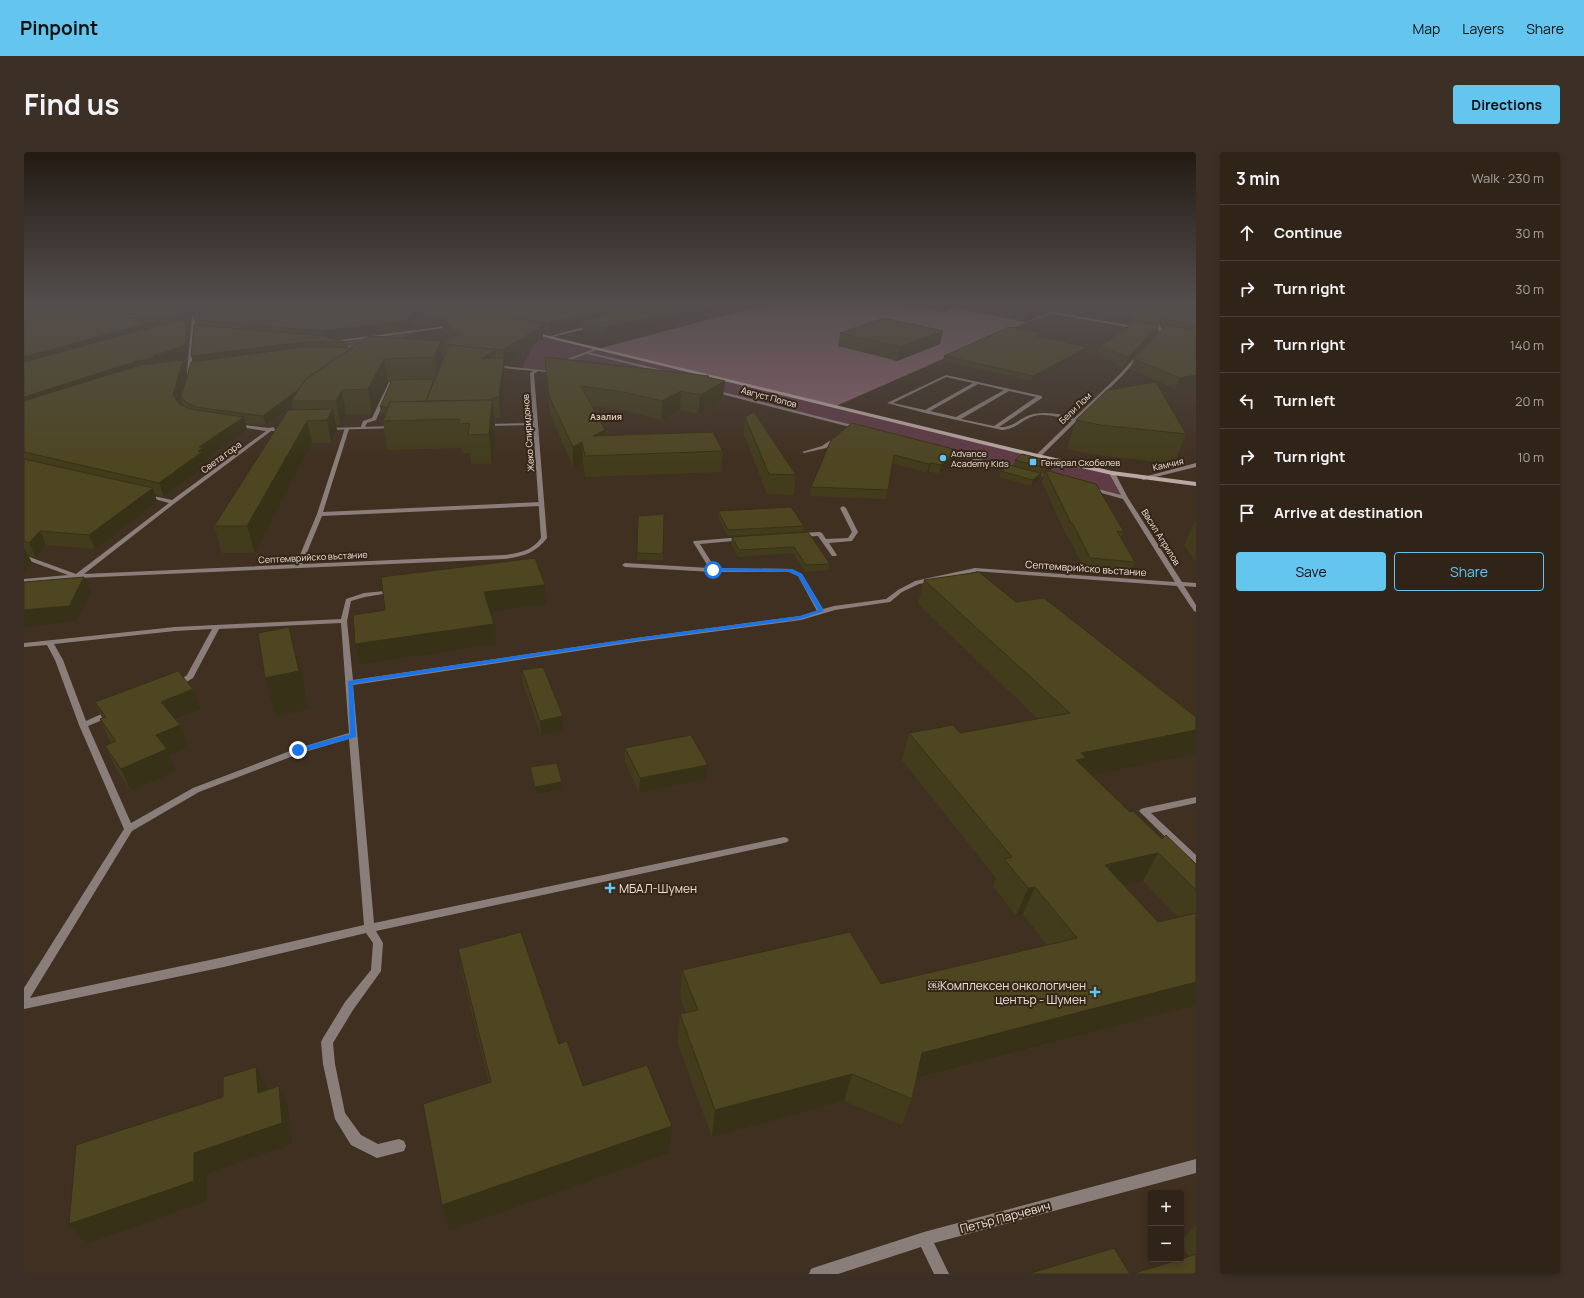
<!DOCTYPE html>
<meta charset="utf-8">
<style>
:root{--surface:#302419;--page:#3c3026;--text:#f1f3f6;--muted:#a8a4a2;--line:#4b4138;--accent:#64c5ee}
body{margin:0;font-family:Manrope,sans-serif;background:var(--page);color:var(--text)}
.controls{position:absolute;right:12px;bottom:12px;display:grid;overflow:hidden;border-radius:4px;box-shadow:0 2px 6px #0003}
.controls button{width:36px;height:36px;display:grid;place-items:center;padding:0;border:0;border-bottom:1px solid var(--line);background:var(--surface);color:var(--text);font:20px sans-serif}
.stop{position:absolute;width:12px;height:12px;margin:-9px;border:3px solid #1a73e8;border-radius:50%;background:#fff}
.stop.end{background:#1a73e8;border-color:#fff;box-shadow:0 1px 4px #0008}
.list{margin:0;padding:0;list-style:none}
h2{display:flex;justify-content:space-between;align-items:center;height:52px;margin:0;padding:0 16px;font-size:17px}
h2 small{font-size:13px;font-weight:400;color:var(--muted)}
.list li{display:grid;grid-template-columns:26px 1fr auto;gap:12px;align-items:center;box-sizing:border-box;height:56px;padding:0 16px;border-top:1px solid var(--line)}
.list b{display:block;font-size:15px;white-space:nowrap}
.list em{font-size:13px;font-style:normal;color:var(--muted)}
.actions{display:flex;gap:8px;padding:12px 16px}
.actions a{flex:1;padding:9px 0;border:1px solid var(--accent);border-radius:4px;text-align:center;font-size:14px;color:var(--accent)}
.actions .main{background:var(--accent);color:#111}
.icon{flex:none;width:22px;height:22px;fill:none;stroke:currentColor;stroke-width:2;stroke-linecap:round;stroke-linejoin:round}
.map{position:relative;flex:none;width:1172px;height:1122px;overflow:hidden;border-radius:4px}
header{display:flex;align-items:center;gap:24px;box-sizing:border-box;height:56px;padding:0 20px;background:var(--accent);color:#111}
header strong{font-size:19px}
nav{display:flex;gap:22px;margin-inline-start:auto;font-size:14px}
.intro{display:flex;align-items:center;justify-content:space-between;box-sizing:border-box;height:96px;padding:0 24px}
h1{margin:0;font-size:28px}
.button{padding:10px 18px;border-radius:4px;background:var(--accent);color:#111;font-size:14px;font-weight:700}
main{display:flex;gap:24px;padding:0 24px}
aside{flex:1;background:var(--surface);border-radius:4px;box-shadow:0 2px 6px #0003}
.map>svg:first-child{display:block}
</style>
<header>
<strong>Pinpoint</strong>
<nav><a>Map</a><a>Layers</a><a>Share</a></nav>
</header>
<div class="intro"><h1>Find us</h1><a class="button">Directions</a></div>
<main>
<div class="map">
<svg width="1172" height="1122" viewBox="0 0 1172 1122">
<rect width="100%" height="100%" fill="#403021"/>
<!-- green -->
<g fill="#5f3b46">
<path d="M392 178 357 201 300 190Z"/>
<path d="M514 182 1088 321 1101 346 692 239 498 217Z"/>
</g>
<!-- forest -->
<path fill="#8a616d" d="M748 151H978L1030 161 1003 170 812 254 573 197Z"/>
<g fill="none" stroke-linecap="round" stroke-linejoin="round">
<!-- lane -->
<g fill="#8a7e7b" fill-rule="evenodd">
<path d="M564 200 647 220 648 221 646 222 563 202Z"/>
<path d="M922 223 1018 244V246L975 275C987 276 992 270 1001 265 1014 258 1040 261 1052 268L1050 269C1038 266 1022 261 1010 264 997 268 993 277 978 278L901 261 863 251ZM922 225 949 231 901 258 869 251ZM954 232 980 238 932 265 906 259ZM985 239 1012 245 970 274 937 267Z"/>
<path d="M365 230H376L378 231 368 232 352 268 343 271 340 277H336L339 269 348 266Z"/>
<path d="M321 276 325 277 299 360 517 350 520 352 517 354 298 364 277 415 276 416H272L271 415 293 362Z"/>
<path d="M811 285 815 286 802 296 780 301 778 300 798 294Z"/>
<path d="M819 354 822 356 834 380 828 389 805 391 813 403 812 404H808L794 384 776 385 773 383 776 381 796 380 798 381 802 387 824 386 828 380 816 356Z"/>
<path d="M718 385 721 387 720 388 676 392 691 416 768 417 778 422 799 457 810 454 862 447 874 438 891 429 951 416 954 418 951 420 895 432 878 440 866 450 811 458 777 468 612 490 329 533 350 771 760 685 763 686 765 688 763 690 760 691 352 779 359 791 357 819 329 858 309 891 311 912 321 961 337 983 354 992 375 987 380 989 382 994 380 999 353 1006 327 993 311 967 299 912 297 890 299 886 321 850 347 818 349 791 342 781 200 815 0 857V836L100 677 55 573 31 508 23 493 0 495V491L151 475 317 467 322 447 340 441 371 438V440L341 445 327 449 323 469 329 528 612 486 776 464 793 459 774 424 765 420H689L601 415 598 413 601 411 685 416 669 390 670 389ZM317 471 325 581 271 597 169 636 107 671 64 574 90 563 91 561 90 559H84L62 569 39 508 30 492 151 479 188 477 163 523 149 534 153 536 169 526 195 477ZM325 587 340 773 200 805 6 846 108 679 175 640 277 601Z"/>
<path d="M1172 645V651L1127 661 1172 703V713L1169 712 1115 659 1117 657 1120 656Z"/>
</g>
<!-- street -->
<g fill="#8a7e7b" fill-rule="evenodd">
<path d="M1107 151H1111L1135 171 1139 180 1131 188 1128 187 1135 180 1132 172Z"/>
<path d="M1015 157 1114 175 1116 176 1114 177 1014 159Z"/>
<path d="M170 164 172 165 167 221 165 222 163 221 168 165Z"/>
<path d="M429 173 428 175 305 191 303 190Z"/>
<path d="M569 173 570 175 524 186 522 185Z"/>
<path d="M313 192 339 197 341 198 339 199 312 194Z"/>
<path d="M572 196 575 197 536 212 533 211Z"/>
<path d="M1114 202 1117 203 1097 225 1016 305H1012V303L1095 223Z"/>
<path d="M470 213 534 220 532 221 514 219 510 222 523 386C512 401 498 405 480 407L53 426 0 431V427L44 423 0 407V403L52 422 145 351 120 344V342L148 348 242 279 210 274V273L212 272 245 276 249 275 251 277H263L265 278 263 279H247L151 351 60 422 480 403C495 401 508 399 517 386L509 273 460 274 458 273 460 272 509 271 506 221 509 219 469 215Z"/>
<path d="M691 238 836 275V276L834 277 689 240V239Z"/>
<path d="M373 274V275L371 276 302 278 300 277 302 276Z"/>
<path d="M925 300H929L996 318 991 319 925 302Z"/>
<path d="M1172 311V315L1119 328 1116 326Z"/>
<path d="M1088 319 1091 321 1104 346 1158 430 1172 431V435L1160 434 1172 453V460L1170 459 1153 434 949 419V417L951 416 1151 430 1099 347 1063 337 1066 335 1097 343 1085 321Z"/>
<path d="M1172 1007V1021L910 1091 925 1122H910L897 1095 814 1122H785L787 1117 792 1115 900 1080Z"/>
</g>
<!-- secondary -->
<path fill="#bba8a4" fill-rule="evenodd" d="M509 180 1014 302 1088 319 1172 330V334L1088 323 1014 306 508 182Z"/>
</g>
<!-- wall -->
<g fill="#433c1c" fill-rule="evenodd">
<path d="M0 151H399V157L385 174 376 178 306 187 323 190 324 196H328L418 191 427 186 419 177 418 172 415 173 401 157V152L400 151H721L579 186 559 179V174L551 176 547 175 529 179 525 182 519 180V186L480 212 481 225 477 266H471V270H470L471 275 468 312H447L446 301H438L437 296 363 298 359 269 361 261H357L356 255 367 229H364L348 262H322L316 273H312L313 279 307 291H288L231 401H198L190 374 269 258 268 253 242 273 221 271 223 278 183 305 184 308 181 310 182 313 140 345 131 342 133 350 71 397 22 393 12 406 4 403 8 411 0 421ZM182 153 183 156H178ZM171 160 170 168 172 173 169 209 157 245 160 254 155 252 154 250 162 219 149 209 164 204 165 179 163 169H158Z"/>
<path d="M880 151H1047L1032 158 1025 157 1024 161 1002 170 930 156 919 160Z"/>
<path d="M1081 151H1112L1110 156Z"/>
<path d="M1113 151H1172V233L1151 237 1106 217 1110 207 1139 176 1136 170Z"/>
<path d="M816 181 916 192 873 209 814 194Z"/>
<path d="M1017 181 1016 185 1064 195 1062 200 1008 229 919 209 920 204Z"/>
<path d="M1132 181 1100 215 1073 203 1076 194Z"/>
<path d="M521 205 685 226 699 247 674 262 656 258 637 268 599 258 568 254 581 284 699 299 697 320 561 325 559 310 549 315 526 262 522 222Z"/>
<path d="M721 265 772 323 770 343 743 342 720 283Z"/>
<path d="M1052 268 1162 282 1150 312 1066 302 1043 297Z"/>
<path d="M807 288 935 307 915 322 905 319 903 321 868 311 862 347 786 344 787 335Z"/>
<path d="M991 308 1029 316 1024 319 1100 380 1097 386 1111 410 1105 422 1061 418 1044 384 1042 383 1018 330 1020 322 989 314Z"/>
<path d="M977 319 1017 321 1016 327 1007 334 975 325Z"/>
<path d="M694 359 780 374 779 380 704 384 694 365Z"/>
<path d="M640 362 639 408H613L614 364Z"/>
<path d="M1172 367V410L1160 394Z"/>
<path d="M784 380 806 412 804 418 781 420 769 401 714 405 707 391 708 385Z"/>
<path d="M900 428 1171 602 1068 623 1106 660 1138 687 1172 712V853L893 927 888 947 878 973 820 949 688 985 653 890 656 862 662 861 656 845 658 818 857 832 1023 793 999 762 992 764 969 734 972 726 878 608 885 581H936L1014 567 894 452ZM1119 729 1154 765 1134 770 1100 733Z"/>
<path d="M498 518 539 564V579L517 583 499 532Z"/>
<path d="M169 537 177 557 152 568 156 573 165 594 146 603 152 619 107 639 91 615 81 594 88 591 85 588 76 567 78 566 71 550Z"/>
<path d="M601 596 682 627 615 641 601 610Z"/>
<path d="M506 615 538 630V638L512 642 507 623Z"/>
<path d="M434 797 535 892 559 934 648 974 645 1001 425 1079 418 1053 465 931 439 826Z"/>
<path d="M1172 1073V1122L1165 1104 1157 1093V1089Z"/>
</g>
<!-- shaded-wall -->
<g fill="#373117">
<path d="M168 151H182V153L152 173 149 164Z"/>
<path d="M397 151H399V157L385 174 376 178 300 187 298 179Z"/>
<path d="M474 151H495L471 159 472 163 464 166 463 157Z"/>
<path d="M613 151H651L558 169 559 174 551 176 550 166Z"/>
<path d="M682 151H721L579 186V176Z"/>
<path d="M921 151H931L930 156 919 160Z"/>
<path d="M1034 151H1047L1032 158Z"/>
<path d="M1027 152 1024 161 1002 170 1004 161Z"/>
<path d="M450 160 451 168 418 165V172L415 173 414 165Z"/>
<path d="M547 165V175L529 179 525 182V172L528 169Z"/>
<path d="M136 168 139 178 0 217V205Z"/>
<path d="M163 169 165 179 164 204 134 215 0 258V245L113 209 130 204Z"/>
<path d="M519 173V186L480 212 481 225 477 266 475 245 480 208 479 198Z"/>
<path d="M1135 173 1132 181 1100 215 1104 206Z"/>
<path d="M919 179 916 192 873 209 876 195Z"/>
<path d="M1017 181 1015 186 1011 184Z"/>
<path d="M417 189 420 210 413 228 410 205Z"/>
<path d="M280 190 282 199 170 212 167 204Z"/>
<path d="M1064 195 1062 200 1008 229 1009 224Z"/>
<path d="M471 198 473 216 457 207Z"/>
<path d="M360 207 364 229 348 262 344 237Z"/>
<path d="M159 208 162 219 153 255 149 243Z"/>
<path d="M299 220 267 249 268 253 242 273 239 264Z"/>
<path d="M1172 223V233L1151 237 1156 226Z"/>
<path d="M685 224 684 238 701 229 699 247 674 262 676 243 683 225Z"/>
<path d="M318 238 322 262 316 273 312 249Z"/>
<path d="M657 239 656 258 637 268 638 249Z"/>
<path d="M469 246 471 266V270L469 249Z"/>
<path d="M468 248 471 275 468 312 465 282Z"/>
<path d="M309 257 313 279 307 291 303 268Z"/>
<path d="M220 265 223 278 183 305 184 308 181 310 182 313 140 345 135 331 175 295Z"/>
<path d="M283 269 288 291 231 401 223 374Z"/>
<path d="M581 278V298L569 284Z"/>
<path d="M558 290 559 310 549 315V295Z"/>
<path d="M937 299 935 307 915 322 917 313Z"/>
<path d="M1031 310 1029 316 1023 321 1022 320 1023 316Z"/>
<path d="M907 311 905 319 903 321 905 312Z"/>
<path d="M1017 321 1016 327 1007 334 1009 328Z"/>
<path d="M129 336 133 350 71 397 65 383Z"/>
<path d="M16 379 22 393 12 406 5 391Z"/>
<path d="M1 397 8 411 0 421V398Z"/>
<path d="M60 425 67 440 52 469 0 475V458Z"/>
<path d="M521 433 522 452 462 460 460 440Z"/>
<path d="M470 472 472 492 336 512 331 492Z"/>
<path d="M265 475 275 512 285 557 253 565 241 526Z"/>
<path d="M169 537 177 557 146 570 137 550Z"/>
<path d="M539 564V579L517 583 516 569Z"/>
<path d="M156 573 165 594 146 603 152 619 107 639 97 617 132 583Z"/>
<path d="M1172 578V600L1171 602 1053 626 1052 608 1057 601Z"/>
<path d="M684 613 682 627 615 641 616 626Z"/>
<path d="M538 630V638L512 642 511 635Z"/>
<path d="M1134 701 1119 729 1067 740 1081 713Z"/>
<path d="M1011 735 999 762 992 764 1004 736Z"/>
<path d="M1172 830V853L887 928 898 901Z"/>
<path d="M232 915 242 936 244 962 234 941Z"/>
<path d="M828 922 820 949 688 985 691 958Z"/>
<path d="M255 934 264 955 268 992 183 1021V1049L62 1092 45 1072 170 1001Z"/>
<path d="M648 974 645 1001 425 1079 418 1053Z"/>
</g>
<!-- building -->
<g fill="#4e4621" stroke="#373117">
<path d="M168 151 149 164 0 155V151Z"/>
<path d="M323 151H397L384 167 375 170 298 179 170 168 171 158 174 156Z"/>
<path d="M403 151H412L450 160 414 165Z"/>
<path d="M440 151H474L463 157Z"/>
<path d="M486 151H613L550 166 547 165 528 169 525 172 471 159Z"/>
<path d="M632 151H682L579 176 558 169Z"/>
<path d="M955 151H1026L1027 152 1004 161Z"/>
<path d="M1128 151H1172V173L1143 168 1139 160Z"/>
<path d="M1112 152 1132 169 1134 172 1107 167Z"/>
<path d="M464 159 519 173 479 198 418 192V191L433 183 418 165Z"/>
<path d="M0 160 136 168 0 205Z"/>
<path d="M860 166 919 179 876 195 816 181Z"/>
<path d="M1106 168 1135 173 1104 206 1076 194 1103 176Z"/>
<path d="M150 169H163L161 193 130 204V206L113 209 0 245V210Z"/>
<path d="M170 173 303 184 304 186 323 190H280L167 204Z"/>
<path d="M1142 173 1172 178V223L1156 226 1110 207Z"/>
<path d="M985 175 1017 181 1011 184 1064 195 1009 224 920 204Z"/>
<path d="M345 184 417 189 410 205 360 207 344 237 318 238 312 249H267L282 227Z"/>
<path d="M425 193 471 198 457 207 480 206 475 245 469 246V249H468V248L402 249Z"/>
<path d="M280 195H309L328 196 282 227 275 237 239 264 171 255 162 250 157 245 167 210Z"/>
<path d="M521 205 685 224 683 225 701 229 676 243 657 239 638 249 600 240 557 234 581 278 569 284 689 280 699 299 561 304 558 290 549 295 525 244Z"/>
<path d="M159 208 149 243 155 252 166 257 220 265 175 295H180L174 299 178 300 135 331 0 300V249L116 213Z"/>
<path d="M410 227 402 249 366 250 364 255H356L368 228Z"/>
<path d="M1132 230 1162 282 1076 273 1052 268 1083 238Z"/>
<path d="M468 248 465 282 444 283 446 271 435 272 436 267 359 269 366 250Z"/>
<path d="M309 257 303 268 283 269 223 374H190L264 258Z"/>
<path d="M730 260 772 323 745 322 721 265Z"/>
<path d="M828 271 937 299 917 313 907 311 905 312 870 303 864 338 787 335 807 288Z"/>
<path d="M998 302 1031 310 1023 316 991 308Z"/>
<path d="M0 307 129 336 65 383 16 379 5 391 0 389Z"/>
<path d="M985 313 1017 321 1009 328 977 319Z"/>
<path d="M1021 318 1072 332 1100 380 1093 379 1111 410 1066 406 1049 372 1047 371Z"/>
<path d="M767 355 780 374 704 378 694 359Z"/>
<path d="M640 362 639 402 613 401 614 364Z"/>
<path d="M784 380 806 412 782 413 770 395 715 398 708 385Z"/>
<path d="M511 406 521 433 460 440 470 472 331 492 329 463 361 458 357 425Z"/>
<path d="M955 420 992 450 1020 446 1172 565V578L1057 601 1062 606 1052 608 1106 660 1109 659 1138 687 1142 683 1172 712V738L1134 701 1081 713 1134 770 1172 761V830L898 901 888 947 828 922 691 958 656 862 674 858 658 818 826 780 857 832 1053 786 1011 735 1004 736 980 707 988 705 885 581 929 573 936 581 1046 561 900 428Z"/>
<path d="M60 425 45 454 0 458V430Z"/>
<path d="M265 475 275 519 241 526 234 481Z"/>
<path d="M519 515 539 564 516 569 498 518Z"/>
<path d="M154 519 169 537 137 550 156 573 132 583 143 597 97 617 81 594 92 589 76 567 82 565 71 550Z"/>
<path d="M667 583 684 613 616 626 601 596Z"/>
<path d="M533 611 538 630 511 635 506 615Z"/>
<path d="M497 780 535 892 543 889 559 934 623 913 648 974 418 1053 399 952 467 930 434 797Z"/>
<path d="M232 915 234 941 255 934 258 971 170 1001V1029L45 1072 52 993 199 945V925Z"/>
<path d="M1090 1096 1106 1122H1004Z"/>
<path d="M1172 1102V1122H1108L1157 1107Z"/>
</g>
<!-- sky -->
<linearGradient id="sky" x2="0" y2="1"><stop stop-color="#231a12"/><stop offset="0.49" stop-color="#534e4e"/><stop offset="1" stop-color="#534e4e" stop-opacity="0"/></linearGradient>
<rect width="1172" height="309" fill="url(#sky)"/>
<!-- route -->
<path fill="#1a73e8" d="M689 416 768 417 778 422 800 459 777 467 612 489 329 532 332 585 274 601 270 598 271 597 326 582 324 529 612 486 776 464 794 458 774 424 765 420 687 419 686 418Z"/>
<!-- markers -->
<g fill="#64c5ee" stroke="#352618" stroke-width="1.5">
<circle cx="919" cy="306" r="4"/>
<rect x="1005" y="306" width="8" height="8" rx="2"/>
<path d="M584 730h4v4h4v4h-4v4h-4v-4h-4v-4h4z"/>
<path d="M1069 834h4v4h4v4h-4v4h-4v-4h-4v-4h4z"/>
</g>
<g text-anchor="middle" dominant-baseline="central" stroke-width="4" stroke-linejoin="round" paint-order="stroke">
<!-- far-street labels -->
<g font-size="9" fill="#ede3da" stroke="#352618">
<text transform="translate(745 245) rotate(15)">Август Попов</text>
<text transform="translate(1051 256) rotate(-44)">Бели Лом</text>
<text transform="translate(504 281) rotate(-94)">Жеко Спиридонов</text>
<text transform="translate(197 305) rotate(-36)">Света гора</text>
<text transform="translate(1144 312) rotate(-13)">Камчия</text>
<text transform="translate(1137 385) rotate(58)">Васил Априлов</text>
<text transform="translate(289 405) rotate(-3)">Септемврийско въстание</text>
</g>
<!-- far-neighbourhood labels -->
<g font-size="9" font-weight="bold" fill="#dac7b4" stroke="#352618">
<text x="582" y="264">Азалия</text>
</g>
<!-- far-poi labels -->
<g font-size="9" fill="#ede3da" stroke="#352618" text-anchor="start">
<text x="927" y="301">Advance<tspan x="927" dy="10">Academy Kids</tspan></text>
<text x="1017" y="310">Генерал Скобелев</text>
</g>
<!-- street labels -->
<g font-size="10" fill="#ede3da" stroke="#352618">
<text transform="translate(1062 416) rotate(4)">Септемврийско въстание</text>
</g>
<!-- near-poi labels -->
<g font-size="12" fill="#ede3da" stroke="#352618" text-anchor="start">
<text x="595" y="736">МБАЛ-Шумен</text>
<text x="1062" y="833" text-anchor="end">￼Комплексен онкологичен<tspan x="1062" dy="14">център - Шумен</tspan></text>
</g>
<!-- near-street labels -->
<g font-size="12" fill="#ede3da" stroke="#352618">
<text transform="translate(981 1065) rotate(-15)">Петър Парчевич</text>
</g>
</g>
</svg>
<div class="controls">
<button>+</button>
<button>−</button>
</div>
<div class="stop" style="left:689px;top:418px"></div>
<div class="stop end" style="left:274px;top:598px"></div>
</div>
<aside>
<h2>3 min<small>Walk · 230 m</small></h2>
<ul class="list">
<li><svg class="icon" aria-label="ahead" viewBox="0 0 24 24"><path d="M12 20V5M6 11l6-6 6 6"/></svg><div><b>Continue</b></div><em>30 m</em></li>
<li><svg class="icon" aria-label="right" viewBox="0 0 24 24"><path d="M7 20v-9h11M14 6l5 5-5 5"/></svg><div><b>Turn right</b></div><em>30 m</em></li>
<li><svg class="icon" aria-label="right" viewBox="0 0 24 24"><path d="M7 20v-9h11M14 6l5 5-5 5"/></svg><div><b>Turn right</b></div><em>140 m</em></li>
<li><svg class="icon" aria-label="left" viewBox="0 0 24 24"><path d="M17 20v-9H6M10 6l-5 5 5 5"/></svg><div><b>Turn left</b></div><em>20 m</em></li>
<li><svg class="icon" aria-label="right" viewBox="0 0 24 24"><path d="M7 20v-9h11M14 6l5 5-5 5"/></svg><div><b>Turn right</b></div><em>10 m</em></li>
<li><svg class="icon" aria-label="arrive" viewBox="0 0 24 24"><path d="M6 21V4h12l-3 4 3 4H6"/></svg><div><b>Arrive at destination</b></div></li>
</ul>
<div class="actions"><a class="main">Save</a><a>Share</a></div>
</aside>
</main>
